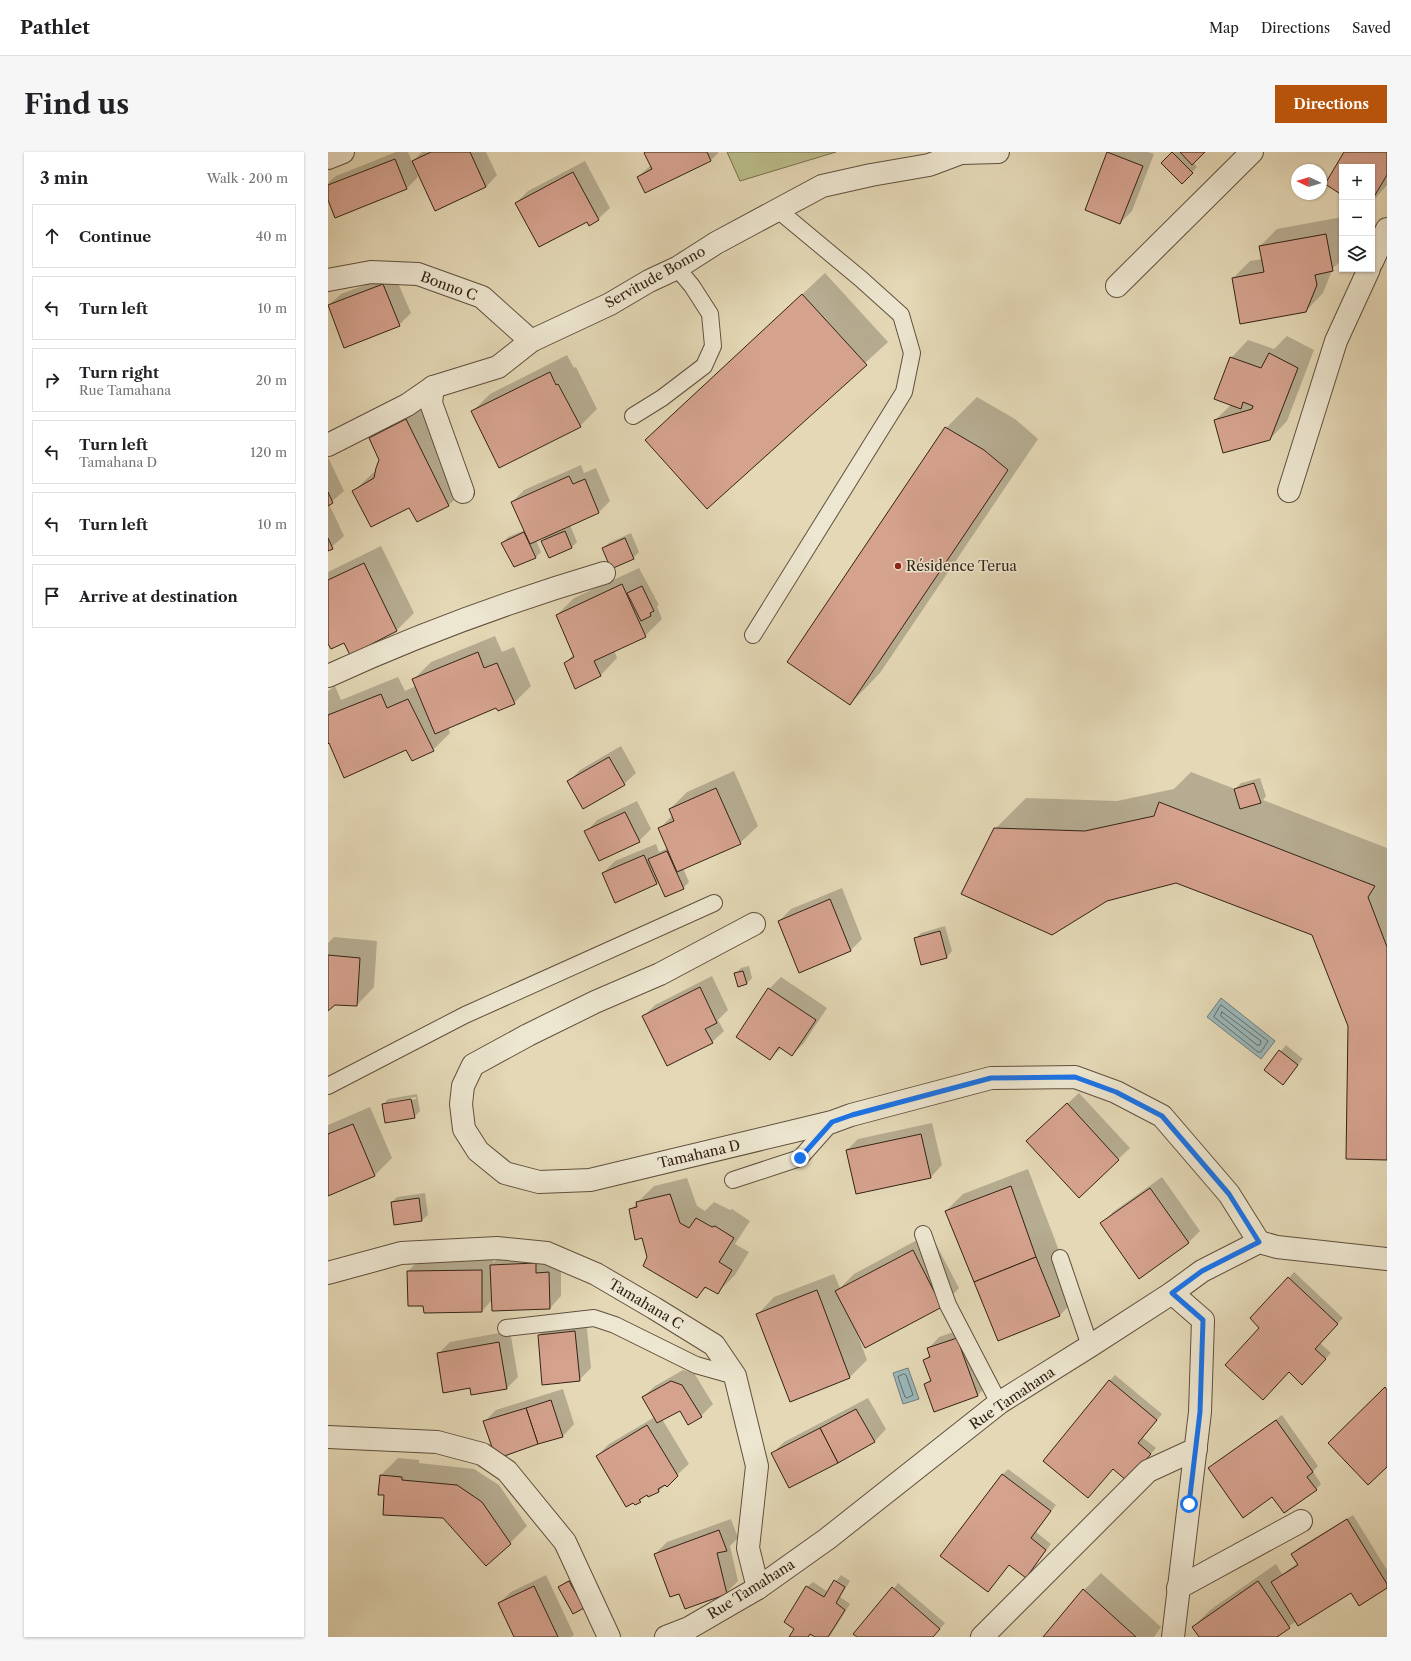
<!DOCTYPE html>
<meta charset="utf-8">
<style>
:root{--surface:#fff;--page:#f6f6f6;--text:#202124;--muted:#757577;--line:#e0e0e0;--accent:#b45309}
body{margin:0;font-family:"Libre Caslon Text",serif;background:var(--page);color:var(--text)}
.controls{position:absolute;right:12px;top:12px;display:grid;overflow:hidden;border-radius:0px;box-shadow:0 1px 3px #0004}
.controls button{width:36px;height:36px;display:grid;place-items:center;padding:0;border:0;border-bottom:1px solid var(--line);background:var(--surface);color:var(--text);font:20px sans-serif}
.compass{position:absolute;left:963px;top:12px;width:36px;height:36px;border-radius:50%;background:var(--surface);box-shadow:0 1px 3px #0004;rotate:274deg}
.stop{position:absolute;width:12px;height:12px;margin:-9px;border:3px solid #1a73e8;border-radius:50%;background:#fff}
.stop.end{background:#1a73e8;border-color:#fff;box-shadow:0 1px 4px #0008}
.list{margin:0;padding:0;list-style:none}
h2{display:flex;justify-content:space-between;align-items:center;height:52px;margin:0;padding:0 16px;font-size:17px}
h2 small{font-size:13px;font-weight:400;color:var(--muted)}
.list li{display:grid;grid-template-columns:26px 1fr auto;gap:12px;align-items:center;box-sizing:border-box;height:64px;margin:0 8px 8px;padding:0 8px;border:1px solid var(--line);border-radius:0px}
.list b{display:block;font-size:15px;white-space:nowrap}
.list p{margin:0;font-size:13px;white-space:nowrap;color:var(--muted)}
.list em{font-size:13px;font-style:normal;color:var(--muted)}
.icon{flex:none;width:22px;height:22px;fill:none;stroke:currentColor;stroke-width:2;stroke-linecap:round;stroke-linejoin:round}
.map{position:relative;flex:none;width:1059px;height:1485px;overflow:hidden;border-radius:0px}
header{display:flex;align-items:center;gap:24px;box-sizing:border-box;height:56px;padding:0 20px;background:var(--surface);border-bottom:1px solid var(--line)}
header strong{font-size:19px}
nav{display:flex;gap:22px;margin-inline-start:auto;font-size:14px}
.intro{display:flex;align-items:center;justify-content:space-between;box-sizing:border-box;height:96px;padding:0 24px}
h1{margin:0;font-size:28px}
.button{padding:10px 18px;border-radius:0px;background:var(--accent);color:#fff;font-size:14px;font-weight:700}
main{display:flex;gap:24px;padding:0 24px}
aside{flex:1;background:var(--surface);border-radius:0px;box-shadow:0 1px 3px #0004}
.map>svg:first-child{display:block}
</style>
<header>
<strong>Pathlet</strong>
<nav><a>Map</a><a>Directions</a><a>Saved</a></nav>
</header>
<div class="intro"><h1>Find us</h1><a class="button">Directions</a></div>
<main>
<aside>
<h2>3 min<small>Walk · 200 m</small></h2>
<ul class="list">
<li><svg class="icon" aria-label="ahead" viewBox="0 0 24 24"><path d="M12 20V5M6 11l6-6 6 6"/></svg><div><b>Continue</b></div><em>40 m</em></li>
<li><svg class="icon" aria-label="left" viewBox="0 0 24 24"><path d="M17 20v-9H6M10 6l-5 5 5 5"/></svg><div><b>Turn left</b></div><em>10 m</em></li>
<li><svg class="icon" aria-label="right" viewBox="0 0 24 24"><path d="M7 20v-9h11M14 6l5 5-5 5"/></svg><div><b>Turn right</b><p>Rue Tamahana</p></div><em>20 m</em></li>
<li><svg class="icon" aria-label="left" viewBox="0 0 24 24"><path d="M17 20v-9H6M10 6l-5 5 5 5"/></svg><div><b>Turn left</b><p>Tamahana D</p></div><em>120 m</em></li>
<li><svg class="icon" aria-label="left" viewBox="0 0 24 24"><path d="M17 20v-9H6M10 6l-5 5 5 5"/></svg><div><b>Turn left</b></div><em>10 m</em></li>
<li><svg class="icon" aria-label="arrive" viewBox="0 0 24 24"><path d="M6 21V4h12l-3 4 3 4H6"/></svg><div><b>Arrive at destination</b></div></li>
</ul>
</aside>
<div class="map">
<svg width="1059" height="1485" viewBox="0 0 1059 1485">
<rect width="100%" height="100%" fill="#e4d8b6"/>
<filter id="stains"><feTurbulence type="fractalNoise" baseFrequency=".005" numOctaves="4"/><feColorMatrix values="0 0 0 0 .2 0 0 0 0 .09 0 0 0 0 .02 0 0 0 .5 -.17"/></filter>
<radialGradient id="worn" r=".72"><stop offset=".6" stop-color="#630" stop-opacity="0"/><stop offset="1" stop-color="#630" stop-opacity=".3"/></radialGradient>
<!-- green -->
<path fill="#babd8a" stroke="#777050" d="M399 0H508L412 29Z"/>
<!-- water -->
<g fill="#9ab7b9" stroke="#717b77">
<path d="M893 846 947 889 933 907 879 865Z"/>
<path d="M580 1216 591 1247 575 1252 565 1221Z"/>
</g>
<!-- shadow -->
<g fill="#0003" fill-rule="evenodd">
<path d="M68 0H80L84 10 94 0H158L169 23 158 35 88 14 86 15 90 25 79 36 0 45V31L8 24Z"/>
<path d="M318 0H391L383 8 310 25 323 13Z"/>
<path d="M781 0H820L826 2 804 59 792 71 758 58Z"/>
<path d="M846 0H876L865 10 869 15 854 31 834 11Z"/>
<path d="M1017 0H1059V33L1044 50V15H1014V42L998 32Z"/>
<path d="M257 9 282 56 270 67 259 68 188 51 200 39Z"/>
<path d="M1014 65V108L1005 116 995 141 978 159 905 126 922 109 934 107 932 94 949 77Z"/>
<path d="M497 121 560 190 379 356 341 266Z"/>
<path d="M66 122 83 161 71 173 1 153 13 142Z"/>
<path d="M959 184 986 198 959 269 942 287 887 268 903 253V206L920 188 946 197Z"/>
<path d="M239 203 246 216 248 215 269 257 252 274 145 259 162 242Z"/>
<path d="M649 245 687 267 710 287 552 521 522 552 618 276Z"/>
<path d="M96 250 138 336 121 353 89 369 81 355 26 339 48 318 53 308 43 286 60 269Z"/>
<path d="M0 305 16 339 1 352 16 384 0 398Z"/>
<path d="M253 313 256 321 268 316 282 349 270 361 242 373 249 390 244 395 214 389 221 382 208 388 213 400 207 406 174 391 180 385 197 378 184 350 196 338Z"/>
<path d="M303 381 311 400 305 406 275 396 281 391Z"/>
<path d="M53 394 86 461 69 478 22 501 17 489H0V420Z"/>
<path d="M311 416 331 453 329 454 334 467 317 484 286 498 289 506 272 524 237 511 246 502 229 463 246 446Z"/>
<path d="M167 484 174 500 186 495 203 534 186 551 168 555 120 575 122 581 105 598 0 591V539L7 534 13 548 70 525 77 539 88 534 85 528 103 510Z"/>
<path d="M293 594 308 621 296 632 241 629 252 618Z"/>
<path d="M406 619 430 674 412 691 355 716 361 730 355 736 331 729 328 732 275 721 287 709 328 692 331 700 340 696 332 676 345 663 342 657 359 640Z"/>
<path d="M863 620 907 637 913 631 932 626 938 644 935 648 1059 696V1007L1021 874 985 782 848 730 667 677 698 646 789 649 846 637Z"/>
<path d="M309 649 323 677 311 689 272 708 258 680 269 668Z"/>
<path d="M514 736 534 787 523 798 471 820 451 769 463 757Z"/>
<path d="M617 774 624 799 619 805 587 787 593 781Z"/>
<path d="M6 785 49 789 46 835 29 853 6 852 0 857V791Z"/>
<path d="M421 814 424 826 418 832 407 822 413 816Z"/>
<path d="M384 824 400 858 390 868 396 879 384 890 315 865 327 853Z"/>
<path d="M453 825 499 856 476 891 464 903 453 896 442 907 441 837Z"/>
<path d="M958 893 975 907 955 932 937 918Z"/>
<path d="M751 941 802 996 751 1044 711 978Z"/>
<path d="M89 942 92 959 86 965 55 953 60 947ZM88 945V947L60 952V950Z"/>
<path d="M42 955 64 1006 47 1023 0 1043V973Z"/>
<path d="M604 971 614 1013 603 1025 528 1041 519 998 530 987Z"/>
<path d="M700 1017 749 1146 732 1163 618 1059 635 1042Z"/>
<path d="M834 1025 872 1079 861 1090 812 1125 774 1072 785 1060Z"/>
<path d="M359 1026 369 1054 377 1059 386 1050 402 1058 404 1057 422 1069 407 1092 421 1100 407 1123 390 1140 379 1135 369 1144 320 1105 315 1085 302 1058 326 1034Z"/>
<path d="M97 1041 100 1063 94 1068 67 1072 64 1050 69 1045Z"/>
<path d="M602 1081 631 1136 614 1154 529 1181 539 1208 522 1225 462 1249 429 1163 446 1145 506 1122 512 1136 526 1122Z"/>
<path d="M175 1102 233 1109V1144L222 1156 164 1148 154 1159 96 1153H81L80 1119 92 1107 165 1106V1111Z"/>
<path d="M966 1120 1015 1166 992 1191 1003 1201 979 1226 932 1176 961 1126Z"/>
<path d="M258 1168 263 1216 251 1228 211 1183 222 1172Z"/>
<path d="M640 1175 661 1232 650 1243 597 1232 603 1227 597 1208 602 1202 600 1197 611 1185Z"/>
<path d="M182 1179 190 1225 179 1236 142 1235 110 1202 122 1190Z"/>
<path d="M355 1218 366 1221 385 1252 373 1264 352 1257 334 1267 361 1312 331 1339 320 1341 312 1349 269 1304 281 1292 327 1265 315 1245 327 1234Z"/>
<path d="M787 1223 834 1262 815 1286 828 1296 805 1322 785 1316 760 1345 781 1229Z"/>
<path d="M235 1237 246 1272 235 1284 169 1305 156 1270 168 1258Z"/>
<path d="M540 1246 558 1277 547 1289 461 1335 444 1302 456 1290Z"/>
<path d="M954 1263 990 1314 985 1319 993 1332 988 1337 944 1344 882 1316Z"/>
<path d="M70 1306 91 1308V1311L146 1317 171 1333 199 1374 182 1391 57 1342 53 1323Z"/>
<path d="M680 1317 728 1353 708 1380 723 1392 703 1419 681 1412 660 1439 674 1323Z"/>
<path d="M1025 1363 1059 1418V1435L1024 1440 968 1469 950 1483 951 1485H872L865 1475 882 1458 948 1412 954 1422 970 1411 965 1402 970 1396Z"/>
<path d="M403 1367 410 1386 402 1394 410 1429 398 1441H352L327 1402 339 1390Z"/>
<path d="M773 1421 833 1475 826 1485H717L756 1438Z"/>
<path d="M218 1423 246 1483 243 1485H187L171 1451 183 1440Z"/>
<path d="M513 1423 522 1429 512 1445 522 1452 502 1484 489 1485 483 1481 481 1485H462L468 1476 479 1435 485 1430 500 1440Z"/>
<path d="M247 1425 255 1455 231 1435 237 1430Z"/>
<path d="M570 1431 617 1471 605 1485H531Z"/>
</g>
<g fill="none" stroke-linecap="round" stroke-linejoin="round">
<!-- shore -->
<g stroke="#676c67" stroke-width="1">
<path d="M893 853 940 889 933 900H930L886 865Z"/>
<path d="M894 860 933 889 932 893H929L893 864Z"/>
<path d="M576 1222 578 1223 585 1243 579 1246 577 1245 570 1225Z"/>
</g>
</g>
<!-- building -->
<g fill="#d5a28e" stroke="#342215">
<path d="M103 0H142L158 35 107 59 84 9Z"/>
<path d="M379 0 383 9 317 41 309 25 324 17 316 1 317 0Z"/>
<path d="M779 0 815 14 792 72 757 58Z"/>
<path d="M844 0 865 21 854 32 833 11Z"/>
<path d="M852 0H877L864 13Z"/>
<path d="M1016 0H1059V23L1044 48V15H1014V43L997 32Z"/>
<path d="M67 7 79 37 7 66 0 48V33Z"/>
<path d="M245 20 271 68 261 74 259 70 211 95 187 51Z"/>
<path d="M998 82 1005 119 987 123 989 133 978 160 912 172 904 126 936 120 931 94Z"/>
<path d="M55 132 72 174 16 196 0 153Z"/>
<path d="M474 142 539 213 379 357 317 288Z"/>
<path d="M941 201 970 216 942 288 895 301 886 268 924 257 925 254 915 250 913 257 886 247 902 205 933 216Z"/>
<path d="M222 220 228 233 230 232 253 275 171 316 143 259Z"/>
<path d="M78 267 121 354 89 370 81 356 43 375 24 339 46 326 48 316 51 308 41 286Z"/>
<path d="M617 275 656 298 680 318 522 553 459 510Z"/>
<path d="M241 324 245 332 257 327 271 361 202 392 183 350Z"/>
<path d="M0 340 5 351 0 354Z"/>
<path d="M237 379 244 396 221 406 213 389Z"/>
<path d="M196 380 208 406 186 415 173 391Z"/>
<path d="M0 386 5 397 0 399Z"/>
<path d="M297 386 306 407 283 417 274 396Z"/>
<path d="M36 411 69 479 22 503 16 491 3 497 0 492V428Z"/>
<path d="M294 432 318 485 266 509 273 524 247 537 236 511 246 505 228 463Z"/>
<path d="M314 434 326 459 322 461 323 464 313 469 299 441Z"/>
<path d="M150 500 156 516 169 511 187 552 170 559 168 556 107 582 84 527Z"/>
<path d="M53 542 59 556 80 547 106 599 84 609 78 598 16 626 1 591 0 592V563Z"/>
<path d="M281 605 297 633 255 657 239 629Z"/>
<path d="M926 631 933 651 912 657 906 637Z"/>
<path d="M388 636 413 692 349 720 330 676 346 669 341 657Z"/>
<path d="M831 650 1047 734 1040 745 1059 795V1008L1018 1007 1020 874 984 783 848 731 779 749 724 783 633 742 666 676 757 679 826 664Z"/>
<path d="M297 660 312 690 271 709 256 679Z"/>
<path d="M339 699 356 737 337 745 320 707Z"/>
<path d="M316 703 329 732 287 751 274 721Z"/>
<path d="M502 747 523 799 471 821 450 769Z"/>
<path d="M612 779 619 806 593 813 586 786Z"/>
<path d="M0 803 32 806 29 854 7 853 0 859Z"/>
<path d="M415 819 419 832 410 835 406 821Z"/>
<path d="M372 835 389 871 377 877 385 891 339 914 314 864Z"/>
<path d="M440 836 488 868 464 904 451 895 442 908 408 885Z"/>
<path d="M951 898 970 913 955 933 936 918Z"/>
<path d="M83 947 87 966 57 971 54 952Z"/>
<path d="M739 951 791 1008 751 1046 698 989Z"/>
<path d="M25 972 47 1024 0 1044V982Z"/>
<path d="M593 982 603 1026 528 1042 518 998Z"/>
<path d="M683 1034 708 1105 646 1130 617 1059Z"/>
<path d="M822 1036 861 1091 811 1127 772 1071Z"/>
<path d="M342 1042 352 1071 361 1076 368 1066 384 1075 387 1074 406 1086 391 1110 404 1118 390 1142 377 1135 369 1146 315 1114 319 1105 314 1086 307 1088 301 1057 309 1055 308 1050Z"/>
<path d="M91 1046 94 1069 66 1073 63 1050Z"/>
<path d="M585 1098 614 1155 537 1196 507 1139Z"/>
<path d="M708 1105 732 1164 670 1189 646 1130Z"/>
<path d="M208 1111V1121L221 1120 222 1157 164 1159 162 1113Z"/>
<path d="M154 1118V1160L96 1161 95 1154H80L79 1119Z"/>
<path d="M960 1125 1010 1172 987 1197 998 1207 974 1233 961 1220 935 1248 897 1213 931 1176 922 1166Z"/>
<path d="M489 1138 522 1226 462 1250 428 1162Z"/>
<path d="M247 1179 252 1229 214 1233 210 1183Z"/>
<path d="M629 1186 650 1244 606 1260 596 1232 603 1229 595 1208 602 1205 599 1196Z"/>
<path d="M171 1190 179 1237 143 1243 142 1236 115 1241 109 1201Z"/>
<path d="M781 1228 829 1268 810 1291 823 1302 799 1329 785 1317 760 1346 715 1309Z"/>
<path d="M343 1229 354 1233 374 1265 360 1273 352 1259 329 1271 314 1245Z"/>
<path d="M1057 1235 1059 1238V1315L1040 1333 1000 1291Z"/>
<path d="M223 1248 235 1285 210 1292 198 1256Z"/>
<path d="M198 1256 210 1292 168 1307 155 1269Z"/>
<path d="M528 1257 547 1290 510 1311 492 1276Z"/>
<path d="M948 1268 985 1320 979 1325 989 1338 956 1361 944 1345 915 1366 880 1316Z"/>
<path d="M319 1273 350 1324 339 1335 337 1333 330 1337 331 1340 320 1345 319 1343 311 1348 313 1350 307 1353 305 1351 298 1355 268 1304Z"/>
<path d="M492 1276 510 1311 461 1336 443 1301Z"/>
<path d="M674 1322 723 1359 703 1386 718 1398 698 1426 681 1413 660 1440 612 1404Z"/>
<path d="M52 1323 74 1325V1328L129 1333 154 1350 183 1392 158 1414 115 1366 55 1363 56 1343H50Z"/>
<path d="M1019 1367 1059 1432V1436L1031 1454 1023 1441 970 1474 943 1430 970 1413 963 1402Z"/>
<path d="M391 1378 399 1399 389 1401 399 1442 357 1457 351 1442 342 1445 326 1402Z"/>
<path d="M506 1428 517 1435 508 1451 517 1458 500 1485H487L482 1482 480 1485H461L466 1477 456 1470 478 1434 496 1445Z"/>
<path d="M241 1429 256 1456 245 1462 230 1435Z"/>
<path d="M930 1429 962 1476 949 1485H871L864 1475Z"/>
<path d="M206 1434 230 1485H186L170 1451Z"/>
<path d="M564 1435 612 1477 605 1485H529L525 1482Z"/>
<path d="M755 1437 808 1485H715Z"/>
</g>
<g fill="none" stroke-linecap="round" stroke-linejoin="round">
<!-- service casing -->
<g stroke="#60503d" stroke-width="18">
<g id="service">
<path d="M305 264 334 246 376 214 385 194 382 162 364 134 349 116"/>
<path d="M425 483 576 240 584 201 573 163 533 127 450 58"/>
<path d="M0 934 137 863 386 751"/>
<path d="M405 1028 472 1006 504 970"/>
<path d="M595 1082 620 1153 671 1251"/>
<path d="M732 1106 762 1194"/>
<path d="M178 1176 266 1166 287 1173 368 1213 407 1224"/>
</g>
</g>
<!-- minor casing -->
<g stroke="#60503d" stroke-width="24">
<g id="minor">
<path d="M0 6 15 0"/>
<path d="M1044 110 1059 77"/>
<path d="M0 128 43 120 90 122 154 145 203 189"/>
<path d="M789 134 924 0"/>
<path d="M105 235 103 251 135 340"/>
<path d="M961 339 1008 189 1041 117"/>
<path d="M0 524C89 483 182 449 276 421"/>
<path d="M426 772 332 822 267 850 200 883 145 913 135 934 133 952 136 977 150 999 177 1021 211 1030 262 1028 504 970 523 963 663 926 747 925 788 940 834 964 901 1042 931 1090"/>
<path d="M0 1121 73 1101 169 1096 219 1101 268 1122 326 1156 386 1193 407 1224 429 1314 420 1396 430 1436"/>
<path d="M844 1141 875 1168 872 1260 845 1485"/>
<path d="M0 1285 109 1290 154 1302 179 1319 237 1390 281 1485"/>
<path d="M850 1436 973 1369"/>
<path d="M654 1485 820 1319 868 1297"/>
</g>
</g>
<!-- tertiary casing -->
<g stroke="#60503d" stroke-width="24">
<g id="tertiary">
<path d="M0 293 79 253 105 235 170 215 203 189 282 152 321 129 349 116 388 91 494 34 543 23 601 13 633 1 670 0"/>
<path d="M338 1485 361 1476 430 1436 499 1387 671 1251 762 1194 844 1141 874 1119 931 1090 949 1095 1059 1107"/>
</g>
</g>
<!-- service -->
<use href="#service" stroke="#ede6d0" stroke-width="16"/>
<!-- minor -->
<use href="#minor" stroke="#ede6d0" stroke-width="22"/>
<!-- tertiary -->
<use href="#tertiary" stroke="#ede6d0" stroke-width="22"/>
</g>
<g fill="none" stroke-linecap="round" stroke-linejoin="round">
<!-- route -->
<path stroke="#1a73e8" stroke-width="5" d="M472 1006 504 970 524 963 663 926 747 925 788 940 834 964 901 1042 931 1090 874 1119 844 1141 875 1168 872 1260 861 1352"/>
</g>
<!-- markers -->
<circle fill="#8f2418" stroke="#ede6d0" stroke-width="1.5" cx="570" cy="414" r="4"/>
<g text-anchor="middle" dominant-baseline="central" stroke-width="3" stroke-linejoin="round" paint-order="stroke">
<!-- street labels -->
<g font-size="14" fill="#342215" stroke="#ede6d0">
<text transform="translate(327 125) rotate(-29)">Servitude Bonno</text>
<text transform="translate(121 134) rotate(20)">Bonno C</text>
<text transform="translate(371 1002) rotate(-13)">Tamahana D</text>
<text transform="translate(318 1152) rotate(31)">Tamahana C</text>
<text transform="translate(684 1246) rotate(-34)">Rue Tamahana</text>
<text transform="translate(423 1437) rotate(-32)">Rue Tamahana</text>
</g>
<!-- poi labels -->
<g font-size="14" fill="#342215" stroke="#ede6d0" text-anchor="start">
<text x="578" y="414">Résidence Terua</text>
</g>
</g>
<rect width="100%" height="100%" filter="url(#stains)"/>
<rect width="100%" height="100%" fill="url(#worn)"/>
</svg>
<div class="controls">
<button>+</button>
<button>−</button>
<button><svg class="icon" aria-label="layers" viewBox="0 0 24 24"><path d="M12 4l9 5-9 5-9-5zM3 14l9 5 9-5"/></svg></button>
</div>
<svg class="compass" viewBox="-18 -18 36 36"><path d="M0-13l5 13h-10z" fill="#e53935"/><path d="M0 13l5-13h-10z" fill="#757577"/></svg>
<div class="stop" style="left:861px;top:1352px"></div>
<div class="stop end" style="left:472px;top:1006px"></div>
</div>
</main>
